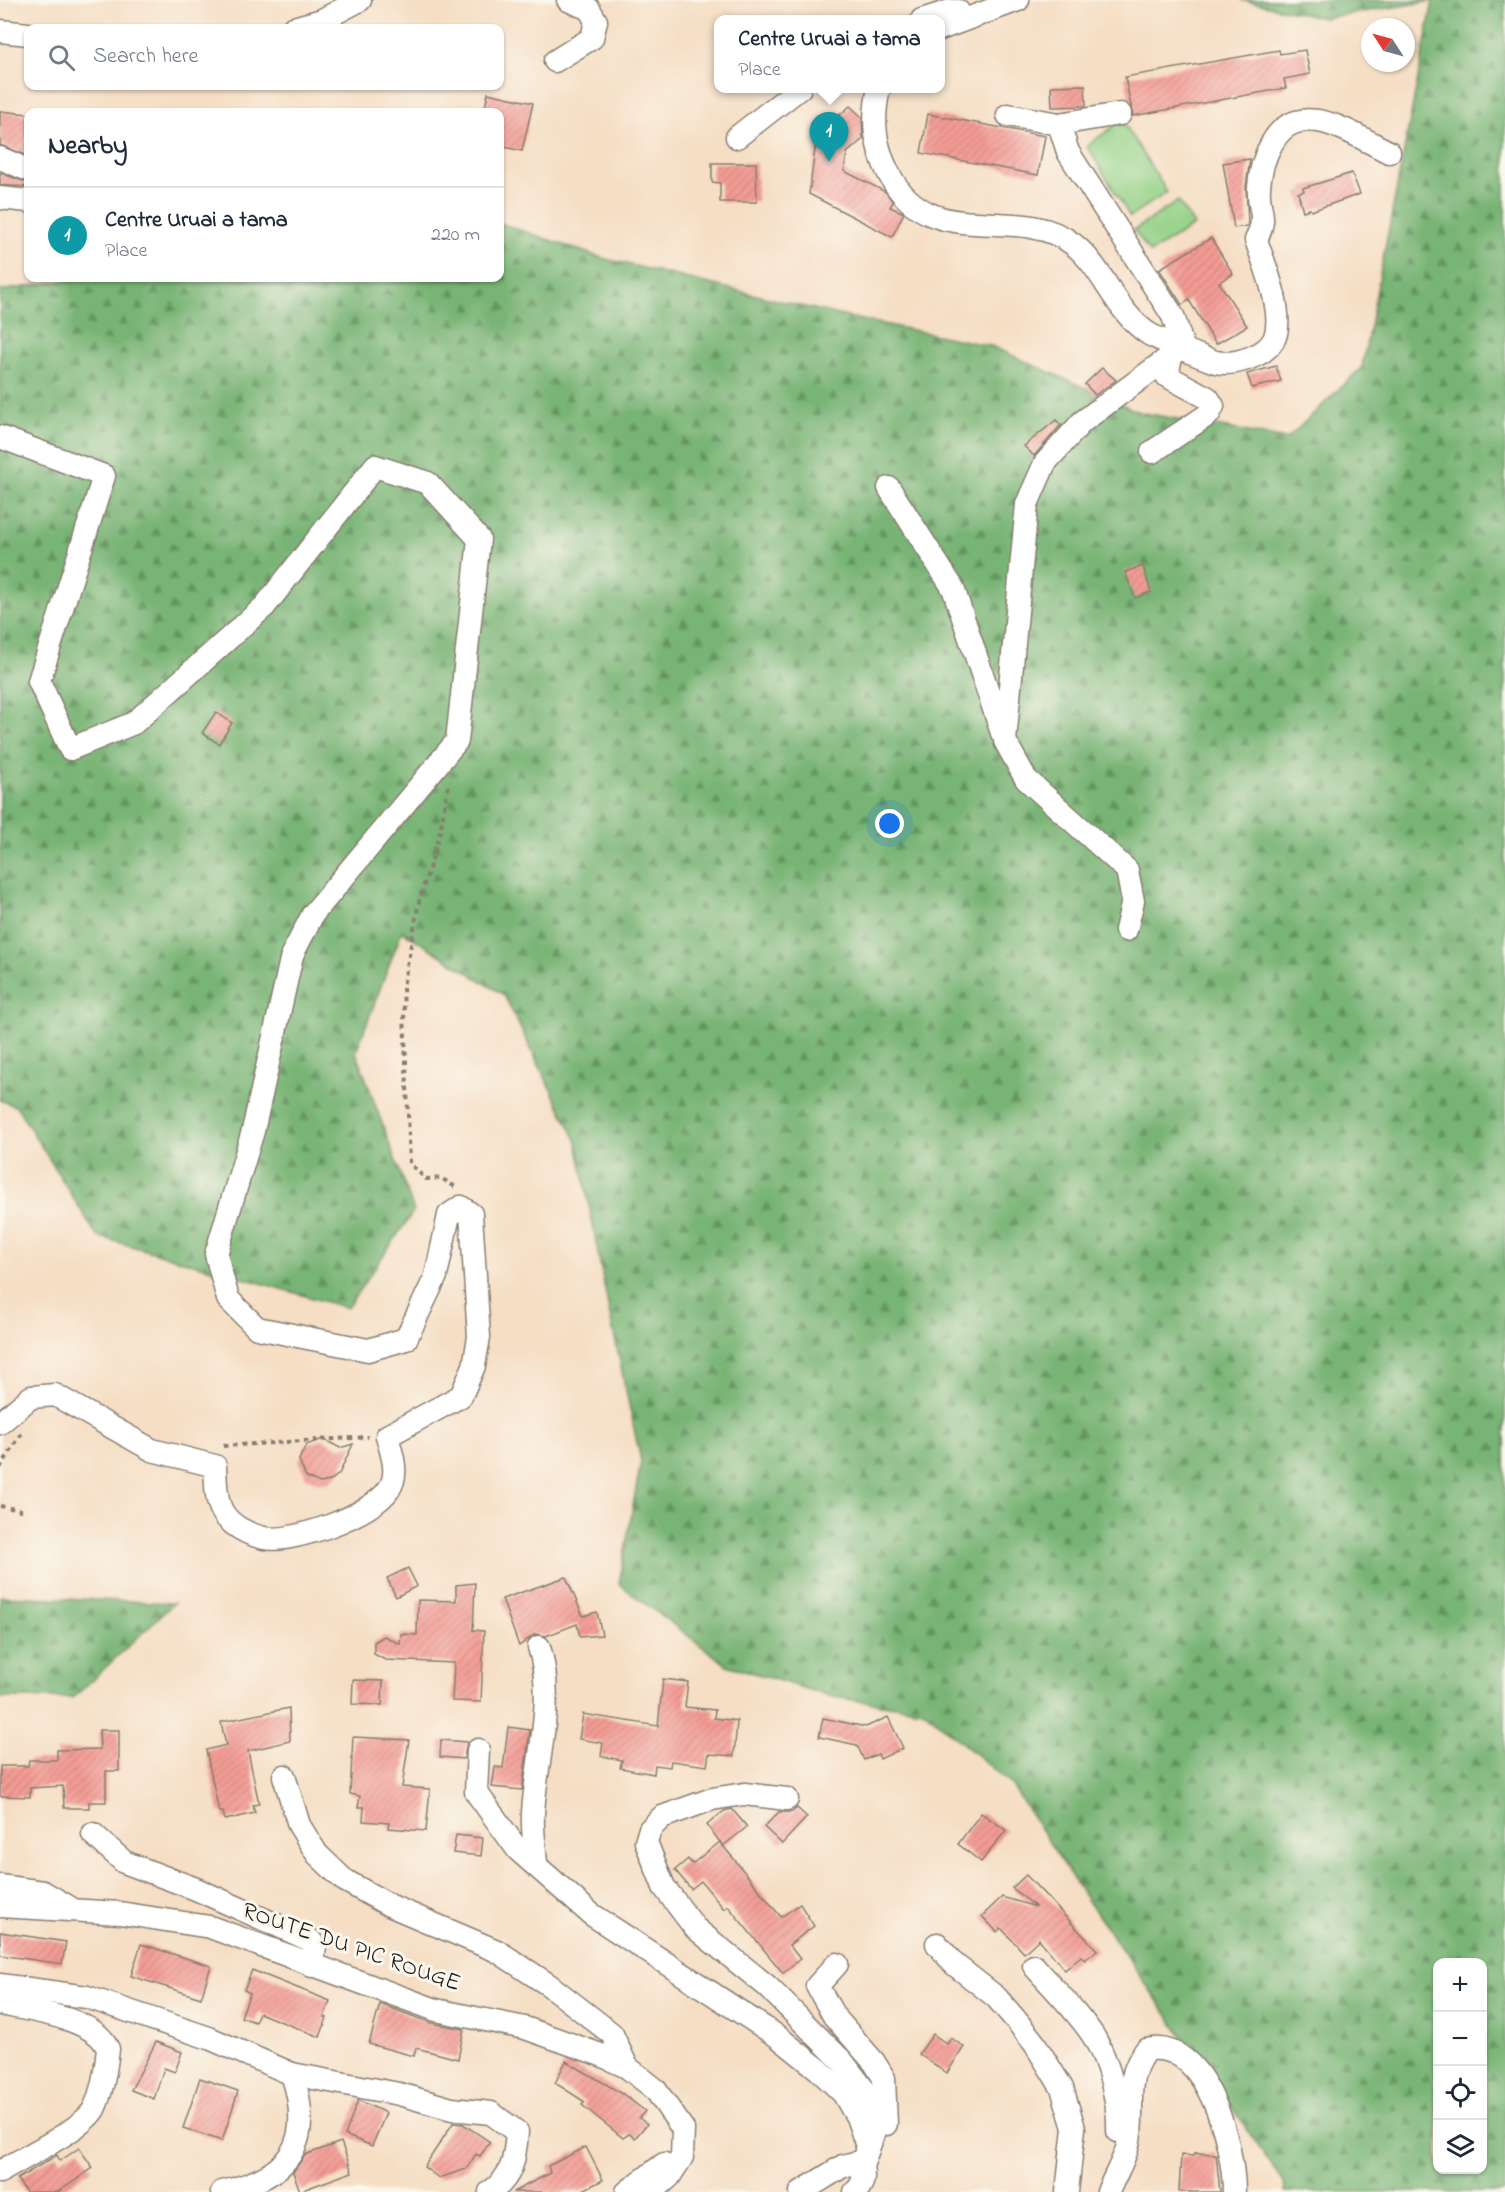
<!DOCTYPE html>
<meta charset="utf-8">
<style>
:root{--surface:#fff;--page:#f2f2f3;--text:#1f2937;--muted:#747a83;--line:#e0e1e3;--accent:#b5179e}
body{margin:0;font-family:"Indie Flower",sans-serif;background:var(--page);color:var(--text)}
.controls{position:absolute;right:18px;bottom:18px;display:grid;overflow:hidden;border-radius:12px;box-shadow:0 2px 4px #0004}
.controls button{width:54px;height:54px;display:grid;place-items:center;padding:0;border:0;border-bottom:2px solid var(--line);background:var(--surface);color:var(--text);font:30px sans-serif}
.compass{position:absolute;left:1361px;top:18px;width:54px;height:54px;border-radius:50%;background:var(--surface);box-shadow:0 2px 4px #0004;rotate:306deg}
.you{position:absolute;left:890px;top:824px;width:21px;height:21px;margin:-15px;border:4px solid #fff;border-radius:50%;background:#1a73e8;box-shadow:0 0 0 9px #1a73e833}
.badge{display:grid;place-items:center;width:39px;height:39px;border-radius:50%;background:var(--accent);color:#fff;font-size:20px;font-weight:700}
.pin{position:absolute;translate:-50% -50px;filter:drop-shadow(0 2px 3px #0008)}
.pin::after{content:'';position:absolute;top:32px;width:21px;height:18px;background:inherit;clip-path:polygon(0 0,100% 0,50% 100%)}
.popup{position:absolute;left:714px;top:15px;width:231px;height:78px;box-sizing:border-box;display:grid;place-content:center;border-radius:12px;background:var(--surface);filter:drop-shadow(0 2px 4px #0005);font-size:20px;white-space:nowrap;color:var(--muted)}
.popup b{font-size:22px;color:var(--text)}
.popup::after{content:'';position:absolute;left:50%;top:100%;margin-left:-12px;border:12px solid transparent;border-top-color:var(--surface)}
.list{margin:0;padding:0;list-style:none}
h2{display:flex;justify-content:space-between;align-items:center;height:78px;margin:0;padding:0 24px;font-size:26px}
h2 small{font-size:20px;font-weight:400;color:var(--muted)}
.list li{display:grid;grid-template-columns:39px 1fr auto;gap:18px;align-items:center;box-sizing:border-box;height:96px;padding:0 24px;border-top:2px solid var(--line)}
.list b{display:block;font-size:22px;white-space:nowrap}
.list p{margin:0;font-size:20px;white-space:nowrap;color:var(--muted)}
.list em{font-size:20px;font-style:normal;color:var(--muted)}
.icon{flex:none;width:33px;height:33px;fill:none;stroke:currentColor;stroke-width:2;stroke-linecap:round;stroke-linejoin:round}
.map{position:relative;flex:none;width:1505px;height:2192px;overflow:hidden}
.search{position:absolute;background:var(--surface);box-shadow:0 2px 4px #0004;left:24px;top:24px;width:480px;height:66px;display:flex;align-items:center;gap:15px;box-sizing:border-box;padding:0 21px;border-radius:12px;color:var(--muted);font-size:22px}
.panel{position:absolute;background:var(--surface);box-shadow:0 2px 4px #0004;left:24px;top:108px;width:480px;height:174px;border-radius:12px}
.map>svg:first-child{display:block}
</style>
<div class="map">
<svg width="1505" height="2192" viewBox="0 0 1505 2192">
<defs>
<pattern id="forest-firs" width="22" height="20" patternUnits="userSpaceOnUse" patternTransform="scale(1.5)"><rect width="22" height="20" fill="#78b474"/><path d="M5 1l3.5 6h-7zM16 11l3.5 6h-7z" fill="#62925e"/></pattern>
<pattern id="building-hatch" width="6" height="6" patternUnits="userSpaceOnUse" patternTransform="scale(1.5)"><rect width="6" height="6" fill="#f39b94"/><path d="M-1 1l2-2M0 6l6-6M5 7l2-2" fill="none" stroke="#d0857f"/></pattern>
</defs>
<rect width="100%" height="100%" fill="#fbf7ec"/>
<filter id="ink" filterUnits="userSpaceOnUse"><feTurbulence type="fractalNoise" baseFrequency=".0167" numOctaves="2"/><feDisplacementMap in="SourceGraphic" scale="12" xChannelSelector="R" yChannelSelector="G"/><feConvolveMatrix kernelMatrix="1 2 1 2 8 2 1 2 1" color-interpolation-filters="sRGB"/></filter>
<filter id="wash" filterUnits="userSpaceOnUse"><feTurbulence type="fractalNoise" baseFrequency=".008" numOctaves="4" result="noise"/><feDisplacementMap in="SourceGraphic" scale="24" xChannelSelector="R" yChannelSelector="G"/><feGaussianBlur stdDeviation="1.35" result="paint"/><feColorMatrix in="noise" values="0 0 0 0 0 0 0 0 0 0 0 0 0 0 0 0 0 1.4 0 .05"/><feComposite in="paint" operator="in"/></filter>
<g filter="url(#wash)">
<rect width="100%" height="100%" fill="#f5dec4"/>
<!-- forest -->
<g fill="url(#forest-firs)" stroke="#4a6848" stroke-width="1.5" fill-rule="evenodd">
<path d="M1241 0H1505V2192H1285L1284 2183 1075 1882 1011 1784 923 1710 833 1697 727 1665 619 1584 641 1461 609 1311 577 1142 504 995 402 931 356 1052 414 1211 347 1308 97 1236 17 1107 0 1100V291L80 278H500V223L602 258 843 316 991 346 1139 412 1287 439 1362 367 1433 1 1323 18ZM1438 1962H1482V2170H1438Z"/>
<path d="M0 1596 174 1603 73 1698H0Z"/>
</g>
<!-- pitch -->
<g fill="#95d288" stroke="#587752" stroke-width="1.5">
<path d="M1122 120 1167 192 1130 217 1087 146Z"/>
<path d="M1178 201 1194 225 1150 253 1134 230Z"/>
</g>
<g id="blocks">
<!-- building -->
<g fill="url(#building-hatch)">
<path d="M1279 50 1280 54 1305 50 1310 74 1284 79 1286 88 1133 116 1125 77Z"/>
<path d="M1085 85 1086 106 1052 107 1051 86Z"/>
<path d="M488 93 533 103 522 151 500 146V112H484Z"/>
<path d="M850 106 862 117 863 139 847 153 844 171 886 192 893 202 890 207 904 213 892 237 809 194 817 135Z"/>
<path d="M0 111 28 114V156L0 145Z"/>
<path d="M928 114 1045 136 1038 175 921 153Z"/>
<path d="M1250 159 1246 187 1248 222 1247 226 1234 228 1223 163Z"/>
<path d="M712 163H756L757 202H720V183L712 182Z"/>
<path d="M0 173 28 183V187L0 185Z"/>
<path d="M1352 173 1360 194 1311 211 1310 209 1303 211 1298 193 1304 191 1303 188Z"/>
<path d="M1211 238 1233 274 1219 282 1247 326 1216 344 1189 300 1182 305 1159 269Z"/>
<path d="M1276 366 1281 381 1252 388 1247 374Z"/>
<path d="M1102 368 1116 380 1095 395 1085 384Z"/>
<path d="M1056 420 1061 425 1034 456 1024 446Z"/>
<path d="M1143 566 1151 592 1135 598 1125 572Z"/>
<path d="M216 712 232 723 219 744 202 733Z"/>
<path d="M323 1439 340 1448 353 1444 339 1474 330 1481 320 1483 306 1477 299 1460 306 1445Z"/>
<path d="M408 1568 417 1586 396 1597 387 1578Z"/>
<path d="M566 1577 583 1616 597 1612 602 1635 580 1637 577 1624 546 1636 535 1634 519 1646 502 1599Z"/>
<path d="M475 1583 473 1630 484 1631 481 1702 452 1701 454 1663 385 1660 374 1654V1642L384 1636 400 1644 401 1634 417 1635 418 1600 456 1601V1585Z"/>
<path d="M663 1679 688 1682 685 1707 715 1710 714 1718 737 1721 734 1756 709 1754 707 1766 671 1761 670 1767 655 1765 654 1774 620 1768 622 1760 601 1756 603 1743 579 1739 583 1714 658 1726Z"/>
<path d="M353 1680 383 1681 382 1705 352 1704Z"/>
<path d="M289 1708 290 1741 248 1751 259 1804 253 1805 255 1813 225 1820 223 1812H219L206 1750 226 1745 221 1722Z"/>
<path d="M888 1717 903 1748 880 1759 878 1754 864 1760 857 1745 819 1737 823 1718 866 1727Z"/>
<path d="M508 1727 530 1730 522 1790 492 1787 495 1767 503 1768Z"/>
<path d="M99 1730H119V1771H106V1802H89V1808H64L63 1786 30 1788V1797L0 1796V1766H28L29 1760H57V1750L100 1749Z"/>
<path d="M353 1737 409 1740 402 1787 430 1789 426 1831 388 1828 389 1823 363 1821 364 1807H358L360 1796 350 1794Z"/>
<path d="M441 1740 467 1742 464 1759 440 1757Z"/>
<path d="M797 1808 807 1817 782 1844 764 1827 779 1812H792Z"/>
<path d="M732 1809 747 1827 723 1846 707 1825 724 1811Z"/>
<path d="M981 1813 1006 1830 981 1862 958 1844Z"/>
<path d="M456 1835 483 1838 481 1856 453 1853Z"/>
<path d="M720 1842 781 1917 800 1904 814 1926 789 1945 800 1959 783 1973 728 1906 724 1909 701 1881 691 1889 675 1870 688 1859 692 1864Z"/>
<path d="M1026 1875 1097 1950 1085 1960 1081 1956 1065 1970 1039 1939 1024 1953 1001 1928 997 1932 982 1916 1002 1897 1036 1907 1012 1888Z"/>
<path d="M0 1932 66 1942 62 1964 0 1955Z"/>
<path d="M141 1944 211 1966 201 1998 131 1976Z"/>
<path d="M252 1970 330 2001 324 2017 327 2018 320 2037 259 2013 255 2022 241 2017 250 1993 244 1990Z"/>
<path d="M380 2004 431 2023 464 2029 458 2059 416 2048 414 2056 369 2044Z"/>
<path d="M933 2034 947 2044 951 2038 964 2047 947 2073 919 2054Z"/>
<path d="M156 2042 182 2052 175 2072 164 2068 154 2099 131 2090Z"/>
<path d="M566 2061 623 2094 645 2111 639 2118 647 2124 635 2138 629 2134 623 2138 582 2105 585 2102 555 2083Z"/>
<path d="M200 2078 238 2091 222 2141 183 2128Z"/>
<path d="M358 2100 386 2113 372 2146 345 2135Z"/>
<path d="M453 2123 463 2124 490 2142 480 2156 476 2154 466 2169 439 2178 424 2167Z"/>
<path d="M341 2142 352 2172 300 2191 293 2172 305 2155Z"/>
<path d="M586 2147 603 2180 579 2192H513L550 2173 548 2166Z"/>
<path d="M79 2148 93 2168 58 2192H26L17 2179 57 2155 60 2161Z"/>
<path d="M1194 2153 1216 2154 1220 2192H1179L1181 2155 1194 2156Z"/>
</g>
</g>
</g>
<g filter="url(#ink)">
<use href="#blocks" fill-opacity="0" stroke="#887d70" stroke-width="1.5"/>
<g fill="none" stroke-linecap="round" stroke-linejoin="round">
<!-- minor casing -->
<g stroke="#887d70" stroke-width="25">
<g id="minor">
<path d="M922 20 950 11H958"/>
<path d="M293 28 322 20 360 0"/>
<path d="M940 29 1018 0"/>
<path d="M0 31 28 34"/>
<path d="M555 61 592 38 596 21 589 9 568 0"/>
<path d="M879 88C872 119 874 144 888 172 930 256 1015 200 1073 244 1104 268 1115 312 1149 334 1154 337 1210 361 1216 362 1233 366 1268 356 1275 337 1284 311 1265 266 1256 240 1269 213 1257 212 1259 187 1260 171 1264 157 1272 143 1299 95 1353 135 1389 152"/>
<path d="M1008 115 1059 124 1068 152 1173 316 1183 347 1082 422 1045 463 1027 504 1005 741 1026 779 1127 870 1133 901 1126 930"/>
<path d="M1059 124 1120 114"/>
<path d="M737 137 800 88"/>
<path d="M0 158 28 170"/>
<path d="M0 198 28 201"/>
<path d="M0 437 104 476 39 681 70 749 134 723 265 606 375 466 428 483 479 539 457 741 313 914 292 955 253 1131 216 1254 228 1299 257 1328 368 1350 406 1339 436 1276 449 1215 461 1207 471 1214 479 1337 474 1366 461 1396 387 1436C391 1452 400 1473 389 1489 374 1514 292 1544 264 1538 249 1535 229 1525 222 1511 215 1498 216 1480 215 1466L152 1450 55 1395 31 1397 0 1423"/>
<path d="M1152 452 1209 414 1213 406 1208 398 1167 376 1171 357"/>
<path d="M889 488 953 588 1002 733"/>
<path d="M478 1750 476 1792 518 1850 591 1914 777 2036 818 2069 843 2093 857 2117 868 2149"/>
<path d="M284 1776 299 1825 317 1854 344 1880 389 1905 497 1951 549 1985 612 2034 627 2067"/>
<path d="M787 1799 744 1794 712 1799 662 1817 650 1829 646 1842 664 1887 695 1928 767 1986 842 2061 871 2099 874 2132 862 2166"/>
<path d="M93 1834 124 1862 196 1889 310 1940 315 1947 312 1966"/>
<path d="M536 1864C535 1847 532 1830 533 1813 536 1759 556 1700 539 1647"/>
<path d="M0 1886 43 1892 69 1907"/>
<path d="M0 1906 120 1913 210 1927 436 2010 525 2028 601 2055 627 2067 655 2089 683 2129 682 2157 669 2177 652 2192"/>
<path d="M937 1944 954 1964 996 1997 1016 2020 1035 2044 1062 2088 1074 2128 1067 2192"/>
<path d="M837 1964 817 1986 834 2016 874 2062 884 2078 886 2124"/>
<path d="M1034 1966C1054 1989 1078 2012 1094 2037 1109 2063 1119 2101 1118 2131"/>
<path d="M0 1985 87 1997 209 2038 292 2074 399 2094 452 2109 491 2113 517 2132C515 2158 513 2177 490 2192"/>
<path d="M0 2004C29 2010 97 2018 108 2049 106 2068 103 2091 94 2109 83 2129 22 2158 0 2172"/>
<path d="M222 2192C290 2177 315 2143 292 2074"/>
<path d="M627 2192 664 2164"/>
<path d="M801 2192 843 2166 855 2163 862 2166C864 2178 864 2184 855 2192"/>
<path d="M1108 2192C1114 2177 1124 2161 1128 2145 1137 2108 1121 2083 1146 2050 1207 2036 1234 2148 1234 2192"/>
</g>
</g>
<!-- path -->
<g stroke="#887d70" stroke-width="4" stroke-dasharray="4.5 4.5" stroke-linecap="butt">
<path d="M448 786 440 832 419 902 403 987 410 1164 426 1179 441 1178 457 1188"/>
<path d="M223 1446 368 1437"/>
<path d="M0 1468 22 1433"/>
<path d="M0 1506 25 1511"/>
</g>
<!-- minor -->
<use href="#minor" stroke="#fff" stroke-width="22"/>
</g>
</g>
<g text-anchor="middle" dominant-baseline="central" stroke-width="6" stroke-linejoin="round" paint-order="stroke">
<!-- street labels -->
<g font-size="24" fill="#1c1c1c" stroke="#fbf7ec">
<text transform="translate(351 1948) rotate(19)">ROUTE DU PIC ROUGE</text>
</g>
</g>
</svg>
<div class="controls">
<button>+</button>
<button>−</button>
<button><svg class="icon" aria-label="locate" viewBox="0 0 24 24"><circle cx="12" cy="12" r="6"/><path d="M12 2v4M12 18v4M2 12h4M18 12h4"/></svg></button>
<button><svg class="icon" aria-label="layers" viewBox="0 0 24 24"><path d="M12 4l9 5-9 5-9-5zM3 14l9 5 9-5"/></svg></button>
</div>
<svg class="compass" viewBox="-18 -18 36 36"><path d="M0-13l5 13h-10z" fill="#e53935"/><path d="M0 13l5-13h-10z" fill="#747a83"/></svg>
<div class="you"></div>
<div class="pin badge" style="left:829px;top:162px;background:#0f9aa8">1</div>
<div class="popup"><b>Centre Uruai a tama</b>Place</div>
<div class="search"><svg class="icon" aria-label="search" viewBox="0 0 24 24"><circle cx="10" cy="10" r="6"/><path d="M15 15l6 6"/></svg>Search here</div>
<section class="panel">
<h2>Nearby<small></small></h2>
<ul class="list">
<li><span class="badge" style="background:#0f9aa8">1</span><div><b>Centre Uruai a tama</b><p>Place</p></div><em>220 m</em></li>
</ul>
</section>
</div>
